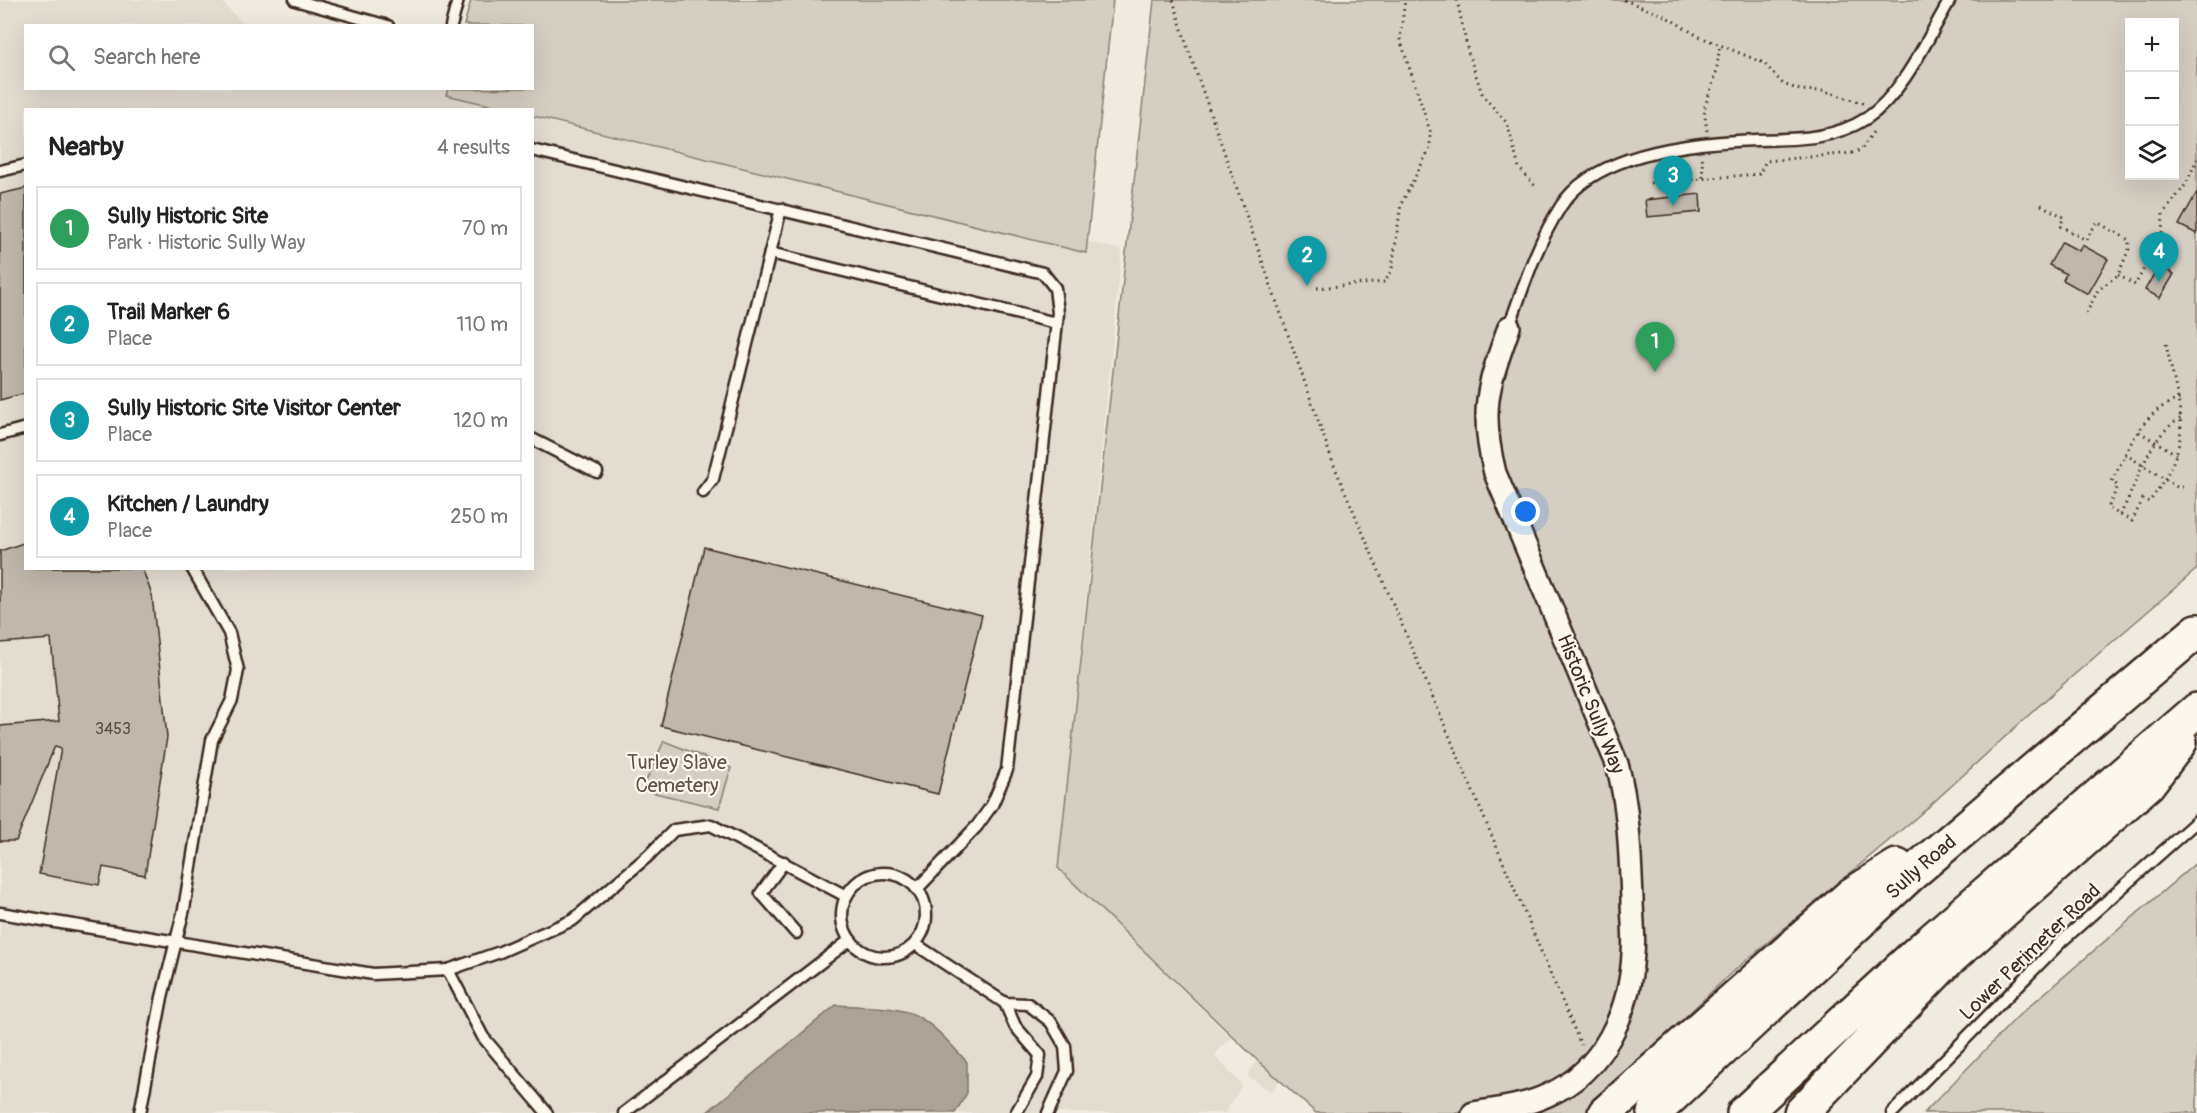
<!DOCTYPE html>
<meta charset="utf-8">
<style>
:root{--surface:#fff;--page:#f2f2f2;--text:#222;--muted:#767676;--line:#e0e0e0;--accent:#0f766e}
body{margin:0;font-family:Pangolin,sans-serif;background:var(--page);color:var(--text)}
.controls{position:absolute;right:18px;top:18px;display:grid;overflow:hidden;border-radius:0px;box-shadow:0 6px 24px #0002}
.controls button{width:54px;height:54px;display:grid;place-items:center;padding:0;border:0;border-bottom:2px solid var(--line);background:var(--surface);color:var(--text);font:30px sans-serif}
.you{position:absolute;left:1526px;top:512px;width:21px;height:21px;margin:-15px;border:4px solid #fff;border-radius:50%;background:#1a73e8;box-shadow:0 0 0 9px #1a73e833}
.badge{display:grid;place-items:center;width:39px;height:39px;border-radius:50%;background:var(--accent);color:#fff;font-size:20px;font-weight:700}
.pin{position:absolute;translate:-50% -50px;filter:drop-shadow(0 2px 3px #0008)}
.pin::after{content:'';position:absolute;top:32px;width:21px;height:18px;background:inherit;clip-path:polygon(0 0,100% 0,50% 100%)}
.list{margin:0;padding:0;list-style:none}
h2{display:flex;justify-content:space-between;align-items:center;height:78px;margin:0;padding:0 24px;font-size:26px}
h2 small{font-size:20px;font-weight:400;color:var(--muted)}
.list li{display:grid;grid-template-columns:39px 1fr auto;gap:18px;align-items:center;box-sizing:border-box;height:84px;margin:0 12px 12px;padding:0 12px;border:2px solid var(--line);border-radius:0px}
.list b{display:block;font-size:22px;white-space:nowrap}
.list p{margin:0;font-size:20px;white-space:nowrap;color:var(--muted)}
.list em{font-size:20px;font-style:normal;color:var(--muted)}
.icon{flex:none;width:33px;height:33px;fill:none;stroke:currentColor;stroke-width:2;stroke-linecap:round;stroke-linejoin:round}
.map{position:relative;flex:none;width:2197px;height:1113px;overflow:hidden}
.search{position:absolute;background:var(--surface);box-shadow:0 6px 24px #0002;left:24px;top:24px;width:510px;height:66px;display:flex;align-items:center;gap:15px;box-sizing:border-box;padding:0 21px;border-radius:0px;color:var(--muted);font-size:22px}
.panel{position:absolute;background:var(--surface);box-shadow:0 6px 24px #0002;left:24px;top:108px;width:510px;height:462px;border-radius:0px}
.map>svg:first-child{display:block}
</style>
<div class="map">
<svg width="2197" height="1113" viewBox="0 0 2197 1113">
<rect width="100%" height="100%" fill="#f0ebe0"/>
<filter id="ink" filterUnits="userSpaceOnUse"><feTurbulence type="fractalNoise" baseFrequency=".0167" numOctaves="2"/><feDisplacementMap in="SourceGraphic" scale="12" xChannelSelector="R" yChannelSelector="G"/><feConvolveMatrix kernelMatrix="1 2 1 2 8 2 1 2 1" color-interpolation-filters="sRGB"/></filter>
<g filter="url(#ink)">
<!-- built -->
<g fill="#e2dcd1" fill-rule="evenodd">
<path d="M0 0H220L244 25 26 26V88L453 89 1122 250 1058 868 1231 1038 1214 1055 1242 1085 1225 1113H0ZM26 110H532V568H26Z"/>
<path d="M1303 987 1327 1003 1272 1092 1247 1076Z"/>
</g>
<!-- green -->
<g fill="#d5cec3" stroke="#887c70" stroke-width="1.5" fill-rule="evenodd">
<path d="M471 0H1113L1086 253 533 116 532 110 506 109 446 95 448 89 532 88V26L464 25Z"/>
<path d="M1154 0H2197V569L2053 693 1924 811 1730 974 1586 1113H1316L1256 1059 1058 868ZM2130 22H2174V176H2130Z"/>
<path d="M664 741 731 768 719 808 642 790Z"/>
<path d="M2197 862V1113H1924L2017 1017Z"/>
</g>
<!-- water -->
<path fill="#aca397" stroke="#7f7367" stroke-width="1.5" d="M836 1005C860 1007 892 1005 915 1015 935 1025 952 1046 967 1062V1093L955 1113H706Z"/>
<!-- building -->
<g fill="#c0b8ad" stroke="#3b2a1e" stroke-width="1.5">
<path d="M26 188V393L0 400V194Z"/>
<path d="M2197 192V234L2179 225Z"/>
<path d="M1700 194 1701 212 1647 217 1645 200Z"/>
<path d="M2062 242 2079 251 2082 245 2108 259 2088 294 2063 280 2066 274 2049 265Z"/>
<path d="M2159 265 2174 274 2160 298 2145 290Z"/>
<path d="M26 542V568H142L152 595 167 737 145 875 103 867 99 885 39 874 61 748 55 746 16 841H0V726L59 721 51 639 0 643V551Z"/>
<path d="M704 547 982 615 938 794 661 726Z"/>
</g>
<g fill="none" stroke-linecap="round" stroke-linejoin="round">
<!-- service casing -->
<g stroke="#3b2a1e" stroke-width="15">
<g id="service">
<path d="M295 0 388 26"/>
<path d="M451 26 458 0"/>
<path d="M532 150 1043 273 1055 288 1058 313 1007 770 992 805 977 826 917 889"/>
<path d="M0 171 26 165"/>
<path d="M770 253 1056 323"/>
<path d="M1509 327C1524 285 1537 243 1561 206 1596 151 1698 142 1757 140 1796 139 1833 140 1867 118 1903 94 1928 37 1950 0"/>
<path d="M0 435 26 428"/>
<path d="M532 439 597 472"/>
<path d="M703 492 713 479 781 209"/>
<path d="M784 862 761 893 796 933"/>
<circle cx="884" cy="915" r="42"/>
<path d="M0 913 373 974 448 970 483 1037 547 1113"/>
<path d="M915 944 1005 1003 1028 1004 1051 1022 1065 1046 1067 1071 1048 1113"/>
<path d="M448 970 500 952 573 920 648 856 674 830 711 825 846 896"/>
<path d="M1005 1003 1015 1026 1040 1055 1037 1077 1016 1113"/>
<path d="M140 1113 162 997 184 909 212 740 232 700 238 670 229 633 192 568"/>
<path d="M624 1113 850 940"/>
<path d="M1892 1113 2062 941 2197 821"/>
</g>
</g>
<!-- minor casing -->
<g stroke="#3b2a1e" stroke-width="26">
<path id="minor" d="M1473 1113C1498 1109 1525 1106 1548 1095 1603 1071 1630 1012 1633 954 1635 936 1632 917 1632 899 1630 854 1629 808 1617 764L1495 473C1479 410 1488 386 1509 327"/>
</g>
<!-- motorway casing -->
<g stroke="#3b2a1e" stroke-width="38">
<g id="motorway">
<path d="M1605 1113 1851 895 1897 866"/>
<path id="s1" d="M1654 1113 1909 876 2197 631"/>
<path d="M1744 1113 1918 952 2197 710"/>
<path d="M1801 1113 1946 962 2148 784 2180 742"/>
</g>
</g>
<!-- path -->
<g stroke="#3b2a1e" stroke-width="3" stroke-dasharray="1.5 4.5" stroke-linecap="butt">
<path d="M1173 0 1187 46 1333 463 1581 1045"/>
<path d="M1457 0 1468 52 1483 96 1507 123 1519 168 1536 187"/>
<path d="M1624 0 1665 16 1698 36 1764 63 1783 84 1800 90 1824 91 1863 103"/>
<path d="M1707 131 1704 109 1716 74 1720 45"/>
<path d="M1702 158 1703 178"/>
<path d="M1650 183 1759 174 1766 161 1852 153 1861 150 1873 132"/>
<path d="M2041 205 2064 217 2060 226 2086 240 2097 222 2129 240V249L2118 275 2098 290 2085 316"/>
<path d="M2118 275 2135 285 2162 236 2163 214 2186 184 2197 159"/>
<path d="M1317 288 1385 282 1392 269 1401 204 1430 148V131L1400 39 1405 0"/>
<path d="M2166 344C2180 414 2197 438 2149 502L2143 499 2132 521 2108 508 2118 486 2112 481C2128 450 2142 409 2180 399"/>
<path d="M2139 432 2176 454"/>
<path d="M2125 454 2177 487H2183"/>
<path d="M2120 515C2137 485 2149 433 2182 418"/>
</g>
<!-- service -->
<use href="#service" stroke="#fbf7ec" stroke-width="10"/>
<!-- minor -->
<use href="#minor" stroke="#fbf7ec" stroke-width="21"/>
<!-- motorway -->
<use href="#motorway" stroke="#fbf7ec" stroke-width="33"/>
</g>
</g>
<g text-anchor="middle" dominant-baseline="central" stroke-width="4.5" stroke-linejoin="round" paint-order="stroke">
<!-- number labels -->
<g font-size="16" fill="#5c4e42">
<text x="113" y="729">3453</text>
</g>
<!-- street labels -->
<g font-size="20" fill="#3b2a1e" stroke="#fbf7ec">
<text transform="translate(1591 704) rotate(68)">Historic Sully Way</text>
<text stroke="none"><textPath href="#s1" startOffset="363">Sully Road</textPath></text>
<text transform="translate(2030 952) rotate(-44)">Lower Perimeter Road</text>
</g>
<!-- park labels -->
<g font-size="20" fill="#625347" stroke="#fbf7ec">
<text x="677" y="762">Turley Slave<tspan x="677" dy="23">Cemetery</tspan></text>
</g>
</g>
</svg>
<div class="controls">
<button>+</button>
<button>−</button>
<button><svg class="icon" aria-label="layers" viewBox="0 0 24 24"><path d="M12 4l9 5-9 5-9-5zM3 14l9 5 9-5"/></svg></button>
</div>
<div class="you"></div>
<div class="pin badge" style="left:1655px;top:372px;background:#2e9e5b">1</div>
<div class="pin badge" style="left:1307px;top:286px;background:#0f9aa8">2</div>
<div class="pin badge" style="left:1673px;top:206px;background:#0f9aa8">3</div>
<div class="pin badge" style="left:2159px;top:282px;background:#0f9aa8">4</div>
<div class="search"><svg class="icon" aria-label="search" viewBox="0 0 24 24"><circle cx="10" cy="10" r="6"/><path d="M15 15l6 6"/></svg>Search here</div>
<section class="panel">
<h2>Nearby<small>4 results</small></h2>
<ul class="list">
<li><span class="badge" style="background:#2e9e5b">1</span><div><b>Sully Historic Site</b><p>Park · Historic Sully Way</p></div><em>70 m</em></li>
<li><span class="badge" style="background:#0f9aa8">2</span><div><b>Trail Marker 6</b><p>Place</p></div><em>110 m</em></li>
<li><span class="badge" style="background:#0f9aa8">3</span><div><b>Sully Historic Site Visitor Center</b><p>Place</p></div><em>120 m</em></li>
<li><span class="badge" style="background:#0f9aa8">4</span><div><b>Kitchen / Laundry</b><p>Place</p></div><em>250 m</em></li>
</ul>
</section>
</div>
